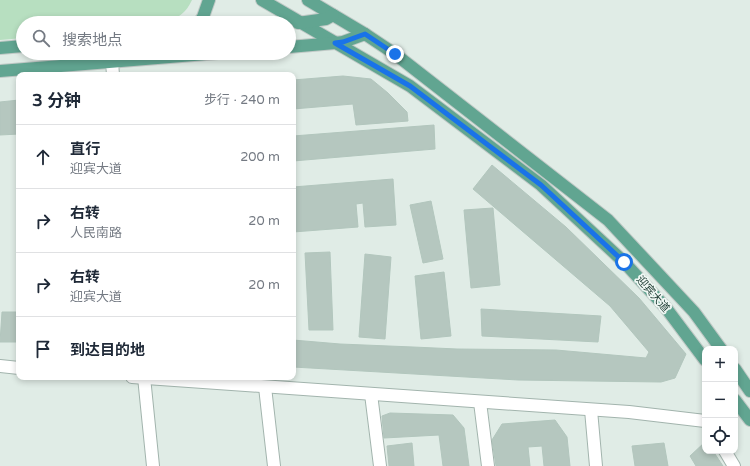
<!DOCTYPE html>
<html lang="zh">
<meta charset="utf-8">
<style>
:root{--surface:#fff;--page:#f2f2f3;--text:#1f2937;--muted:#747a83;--line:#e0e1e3}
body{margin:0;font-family:"Varela Round","Noto Sans SC",sans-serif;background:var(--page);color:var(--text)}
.controls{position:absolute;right:12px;bottom:12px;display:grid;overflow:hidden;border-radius:8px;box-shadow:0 2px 6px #0003}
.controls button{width:36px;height:36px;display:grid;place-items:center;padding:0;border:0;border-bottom:1px solid var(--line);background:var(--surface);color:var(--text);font:20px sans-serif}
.stop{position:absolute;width:12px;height:12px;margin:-9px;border:3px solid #1a73e8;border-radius:50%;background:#fff}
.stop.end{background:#1a73e8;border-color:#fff;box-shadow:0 1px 4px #0008}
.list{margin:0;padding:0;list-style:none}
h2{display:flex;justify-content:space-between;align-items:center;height:52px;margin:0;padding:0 16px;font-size:17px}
h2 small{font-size:13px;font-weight:400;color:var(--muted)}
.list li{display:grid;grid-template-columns:26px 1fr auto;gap:12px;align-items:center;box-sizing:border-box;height:64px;padding:0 16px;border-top:1px solid var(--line)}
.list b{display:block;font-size:15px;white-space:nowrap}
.list p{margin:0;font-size:13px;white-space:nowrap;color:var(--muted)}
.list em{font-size:13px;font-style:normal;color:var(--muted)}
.icon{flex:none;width:22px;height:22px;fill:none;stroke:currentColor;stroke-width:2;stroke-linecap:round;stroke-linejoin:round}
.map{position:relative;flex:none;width:750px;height:466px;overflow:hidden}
.search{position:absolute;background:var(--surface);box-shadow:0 2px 6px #0003;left:16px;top:16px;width:280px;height:44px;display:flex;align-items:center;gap:10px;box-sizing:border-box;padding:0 14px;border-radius:22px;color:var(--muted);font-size:15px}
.panel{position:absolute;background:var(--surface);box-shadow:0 2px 6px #0003;left:16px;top:72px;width:280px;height:308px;border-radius:8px}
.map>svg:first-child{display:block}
</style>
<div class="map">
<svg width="750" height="466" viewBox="0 0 750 466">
<rect width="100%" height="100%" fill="#e0ece6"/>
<!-- green -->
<path fill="#b7dfc0" d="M0 0H192C186 13 178 18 165 23H23V38L0 40Z"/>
<!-- building -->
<g fill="#b5c7bf" stroke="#b2c6bd">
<path d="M343 76 371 79 388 93 407 112 408 121 356 125 353 104 293 109V80Z"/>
<path d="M19 100V134L0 135V102Z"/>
<path d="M434 125 435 149 293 161V136Z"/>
<path d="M492 165 566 227 639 298 686 354 675 378 661 382 518 380 293 367V340L340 344 413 347 457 349 556 350 646 358 649 352 610 306 473 189Z"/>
<path d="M393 179 396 225 365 227 363 203 356 204 358 227 293 232V187Z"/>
<path d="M431 201 443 259 423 263 410 205Z"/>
<path d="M493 208 500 285 471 288 464 210Z"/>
<path d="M330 252 333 330H309L305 253Z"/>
<path d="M365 254 391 257 385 339 359 337Z"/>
<path d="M444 272 451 336 421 339 415 276Z"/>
<path d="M481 309 601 316 598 342 482 336Z"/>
<path d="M2 312H19V342H0Z"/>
<path d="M390 413 453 415 464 428 469 466H443L439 435 384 438 382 416Z"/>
<path d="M555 420 567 437 570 466H544L542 446 528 447 530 466H496L492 440 502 424Z"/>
<path d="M705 442V451H713L723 466H696L690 456Z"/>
<path d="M412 443 414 466H389L387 446Z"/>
<path d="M664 443 668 466H635L632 446Z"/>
</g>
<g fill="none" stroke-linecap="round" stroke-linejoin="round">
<!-- minor casing -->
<g stroke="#a2b4ad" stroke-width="14">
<g id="minor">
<path d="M112 62 113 75"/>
<path d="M0 366 19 368"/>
<path d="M132 377 629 412 705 421"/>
<path d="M144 377 153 466"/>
<path d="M265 387 274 466"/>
<path d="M371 394 380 466"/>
<path d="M480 402 488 466"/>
<path d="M591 410 596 466"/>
<path d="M725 451 734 466"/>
</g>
</g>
<!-- major casing -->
<g stroke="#c0c9c6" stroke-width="14">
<g id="major">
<path d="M262 0 410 86 541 185 624 262 666 308 705 360"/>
<path d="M308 0 365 34 395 54 608 220 694 312 721 349"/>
<path d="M199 23 203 17 209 0"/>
<path d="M298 23 326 19 333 15"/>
<path d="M289 47 335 43 343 42 365 34"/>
<path d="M0 48 23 46"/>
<path d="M0 71 218 53"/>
<path d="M735 369 750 391"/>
<path d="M735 400 750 420"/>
</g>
</g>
<!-- minor -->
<use href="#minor" stroke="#fff" stroke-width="12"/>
<!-- major -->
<use href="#major" stroke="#61a591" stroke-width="12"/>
</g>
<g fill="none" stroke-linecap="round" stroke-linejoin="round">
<!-- route -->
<path stroke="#1a73e8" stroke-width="5" d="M395 54 365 34 343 42 335 43 410 86 541 185 624 262"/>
</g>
<g text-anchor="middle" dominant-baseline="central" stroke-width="3.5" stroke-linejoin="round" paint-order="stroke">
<!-- street labels -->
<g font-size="11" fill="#1f3d34" stroke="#f0f8f4">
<text transform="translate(653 294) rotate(49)">迎宾大道</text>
</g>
</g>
</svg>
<div class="controls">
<button>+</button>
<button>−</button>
<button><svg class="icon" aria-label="locate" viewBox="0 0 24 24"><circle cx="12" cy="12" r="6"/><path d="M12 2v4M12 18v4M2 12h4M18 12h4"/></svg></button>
</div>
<div class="stop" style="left:624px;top:262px"></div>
<div class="stop end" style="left:395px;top:54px"></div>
<div class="search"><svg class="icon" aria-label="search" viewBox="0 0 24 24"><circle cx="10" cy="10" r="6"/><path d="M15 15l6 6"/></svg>搜索地点</div>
<section class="panel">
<h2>3 分钟<small>步行 · 240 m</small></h2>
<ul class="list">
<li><svg class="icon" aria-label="ahead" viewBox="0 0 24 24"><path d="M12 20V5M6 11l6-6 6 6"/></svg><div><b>直行</b><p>迎宾大道</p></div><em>200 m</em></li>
<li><svg class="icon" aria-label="right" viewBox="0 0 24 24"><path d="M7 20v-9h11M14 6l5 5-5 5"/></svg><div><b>右转</b><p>人民南路</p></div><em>20 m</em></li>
<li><svg class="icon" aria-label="right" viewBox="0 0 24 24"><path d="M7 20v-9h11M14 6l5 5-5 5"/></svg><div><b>右转</b><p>迎宾大道</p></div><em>20 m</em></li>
<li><svg class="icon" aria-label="arrive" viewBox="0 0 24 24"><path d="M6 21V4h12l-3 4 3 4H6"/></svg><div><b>到达目的地</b></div></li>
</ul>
</section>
</div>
